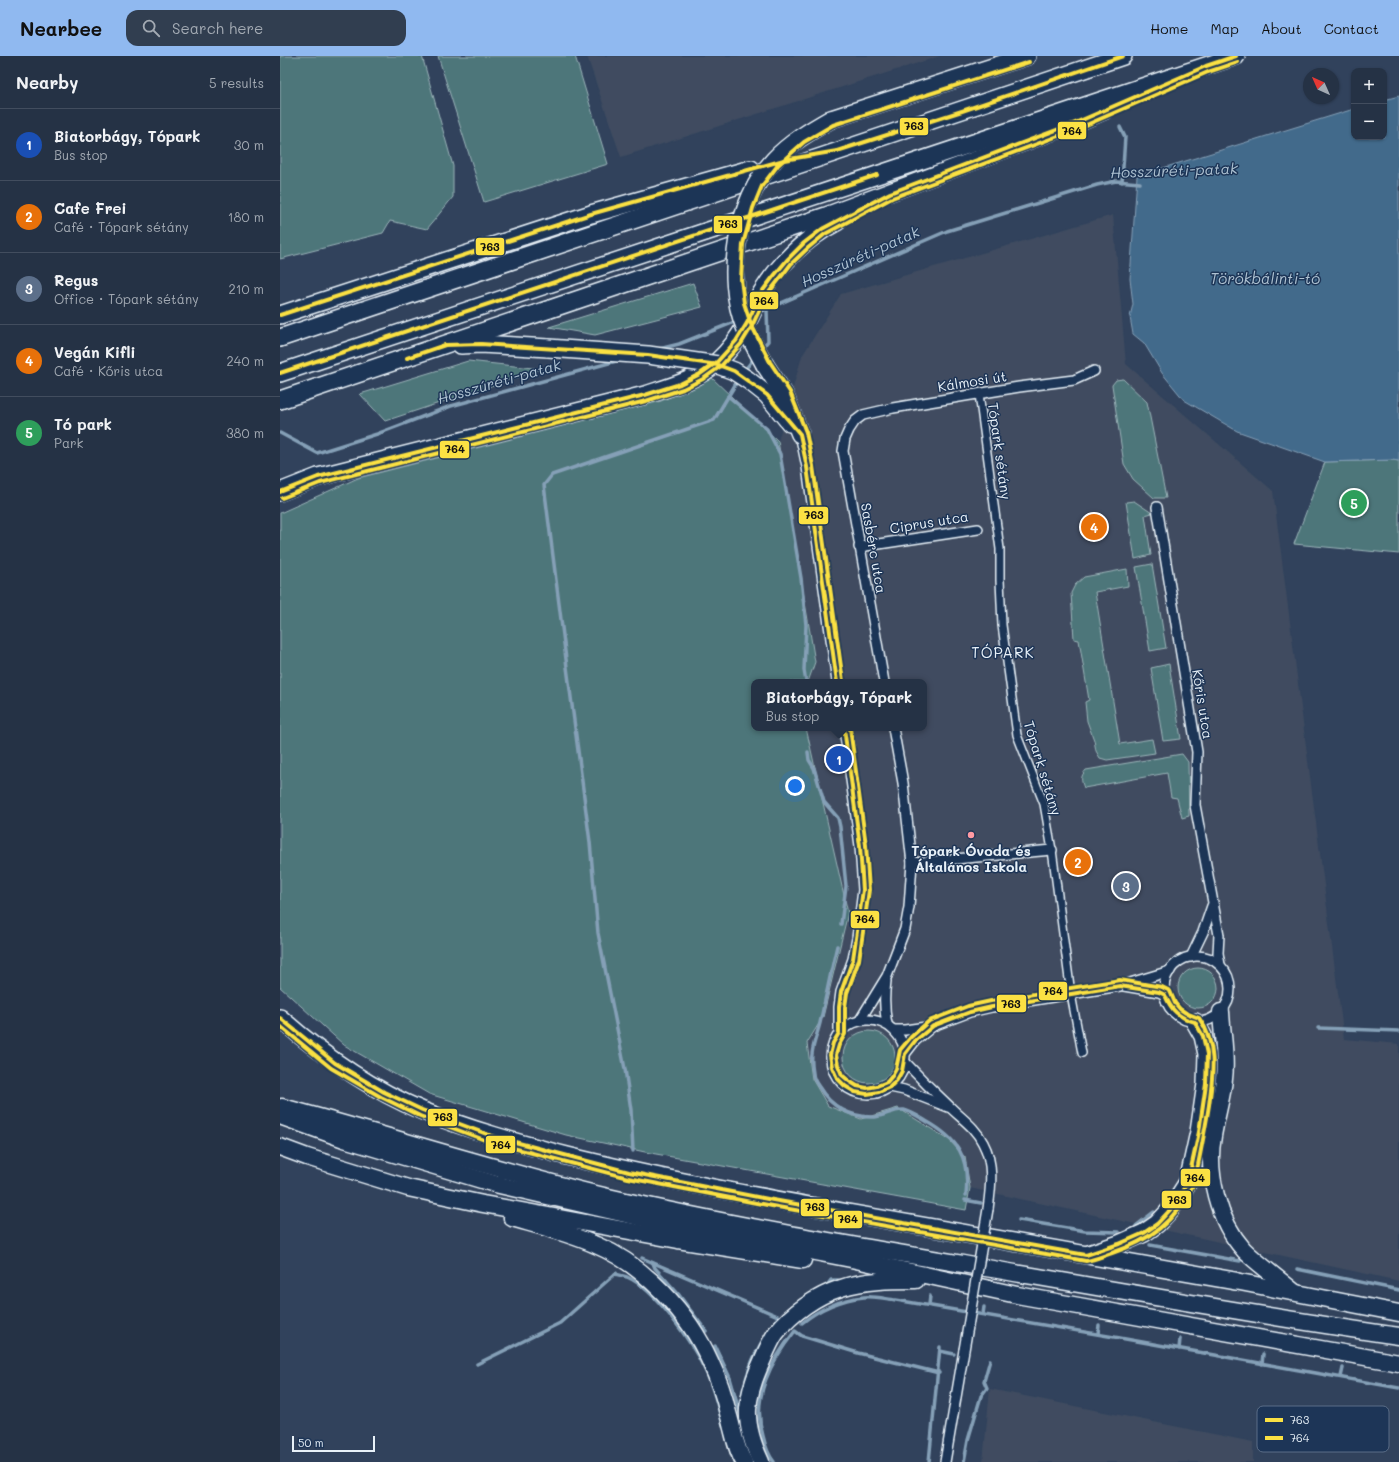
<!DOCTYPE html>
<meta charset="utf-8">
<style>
:root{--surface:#253245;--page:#313e50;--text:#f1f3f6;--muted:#a3aab3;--line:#424d5e;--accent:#90b9f0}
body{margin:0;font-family:Mali,sans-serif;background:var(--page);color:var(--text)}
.controls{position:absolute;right:12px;top:12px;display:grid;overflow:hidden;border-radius:8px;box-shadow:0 1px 3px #0004}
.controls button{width:36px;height:36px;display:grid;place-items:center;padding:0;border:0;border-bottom:1px solid var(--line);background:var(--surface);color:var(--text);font:20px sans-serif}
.compass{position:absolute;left:1023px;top:12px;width:36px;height:36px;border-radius:50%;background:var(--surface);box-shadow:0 1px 3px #0004;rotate:315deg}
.scale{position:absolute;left:12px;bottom:10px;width:83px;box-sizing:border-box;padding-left:4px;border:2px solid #e8f1f8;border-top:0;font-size:11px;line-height:14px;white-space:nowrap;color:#e8f1f8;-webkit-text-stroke:3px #1d3557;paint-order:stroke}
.you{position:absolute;left:515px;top:730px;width:14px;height:14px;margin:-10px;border:3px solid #fff;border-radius:50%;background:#1a73e8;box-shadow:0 0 0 6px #1a73e833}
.badge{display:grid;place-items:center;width:26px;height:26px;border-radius:50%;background:var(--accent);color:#fff;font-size:13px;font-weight:700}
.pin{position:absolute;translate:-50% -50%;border:2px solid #fff;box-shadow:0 1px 4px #0006}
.popup{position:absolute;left:471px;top:623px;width:176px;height:52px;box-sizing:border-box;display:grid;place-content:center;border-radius:8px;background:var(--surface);filter:drop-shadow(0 1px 3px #0005);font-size:13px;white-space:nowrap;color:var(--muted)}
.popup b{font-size:15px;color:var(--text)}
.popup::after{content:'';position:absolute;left:50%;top:100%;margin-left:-8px;border:8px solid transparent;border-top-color:var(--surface)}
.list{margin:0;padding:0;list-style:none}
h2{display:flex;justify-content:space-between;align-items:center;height:52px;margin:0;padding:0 16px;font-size:17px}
h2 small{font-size:13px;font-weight:400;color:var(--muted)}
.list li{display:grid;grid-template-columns:26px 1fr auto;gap:12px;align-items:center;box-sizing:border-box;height:72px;padding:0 16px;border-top:1px solid var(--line)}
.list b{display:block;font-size:15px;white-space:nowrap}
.list p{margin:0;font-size:13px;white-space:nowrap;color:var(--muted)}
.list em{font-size:13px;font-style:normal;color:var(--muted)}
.icon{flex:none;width:22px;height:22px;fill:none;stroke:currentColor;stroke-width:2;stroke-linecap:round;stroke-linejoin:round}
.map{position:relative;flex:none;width:1119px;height:1406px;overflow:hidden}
header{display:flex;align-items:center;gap:24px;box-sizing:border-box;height:56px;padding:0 20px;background:var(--accent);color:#111}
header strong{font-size:19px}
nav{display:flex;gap:22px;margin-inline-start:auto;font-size:14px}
.search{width:280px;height:36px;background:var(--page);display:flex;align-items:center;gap:10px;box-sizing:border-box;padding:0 14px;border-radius:12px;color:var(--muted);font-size:15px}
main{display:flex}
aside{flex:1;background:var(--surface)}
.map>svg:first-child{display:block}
</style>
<header>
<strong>Nearbee</strong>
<div class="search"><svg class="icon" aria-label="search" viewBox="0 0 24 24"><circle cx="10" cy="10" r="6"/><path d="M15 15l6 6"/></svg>Search here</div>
<nav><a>Home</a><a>Map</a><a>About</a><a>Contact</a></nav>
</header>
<main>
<aside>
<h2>Nearby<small>5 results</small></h2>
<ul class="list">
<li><span class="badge" style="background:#1a4fb4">1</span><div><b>Biatorbágy, Tópark</b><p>Bus stop</p></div><em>30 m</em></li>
<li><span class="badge" style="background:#e8710a">2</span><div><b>Cafe Frei</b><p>Café · Tópark sétány</p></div><em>180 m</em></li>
<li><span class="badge" style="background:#5c6f8a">3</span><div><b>Regus</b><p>Office · Tópark sétány</p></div><em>210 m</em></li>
<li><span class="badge" style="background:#e8710a">4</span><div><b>Vegán Kifli</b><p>Café · Kőris utca</p></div><em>240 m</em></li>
<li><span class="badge" style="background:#2e9e5b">5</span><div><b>Tó park</b><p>Park</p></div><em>380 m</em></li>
</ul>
</aside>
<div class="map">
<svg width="1119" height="1406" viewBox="0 0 1119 1406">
<rect width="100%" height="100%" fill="#31425c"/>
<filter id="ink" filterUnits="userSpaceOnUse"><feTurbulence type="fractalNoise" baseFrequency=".025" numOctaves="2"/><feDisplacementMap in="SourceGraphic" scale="8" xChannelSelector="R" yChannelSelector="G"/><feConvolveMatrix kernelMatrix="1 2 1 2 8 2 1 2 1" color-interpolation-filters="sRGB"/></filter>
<g filter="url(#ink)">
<!-- built -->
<g fill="#3f4c60">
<path d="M307 0H660L341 101Z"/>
<path d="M833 159 846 308 993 435 1064 983 1119 988V1225L690 1132 685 1101 618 1052 581 1063 548 1050 532 1023 527 987 543 961 568 857 526 672H644V626H528L535 605 498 385 522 300 561 238Z"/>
<path d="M710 1333 973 1386V1406H703Z"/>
</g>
<!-- green -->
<g fill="#4e767a" stroke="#9bb4b9">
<path d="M0 0H142L173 110V141L147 173 110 165 103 177 0 203Z"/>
<path d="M158 0H295L328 108 204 146Z"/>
<path d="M413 227 422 251 315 279 269 271Z"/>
<path d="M188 305 262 313 105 365 80 338Z"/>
<path d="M431 321 498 385 535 606 528 626H474V672H526L568 857 543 961 527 987 532 1023 548 1050 581 1063 618 1052 669 1084 685 1101 690 1132 686 1154 365 1096 286 1079 149 1038 64 989 0 931V457L78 422 381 345Z"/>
<path d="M843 323 867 346 886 442H874L853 423 844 408 832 329 836 324Z"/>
<path d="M1112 404 1119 405V498L1014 488 1045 406Z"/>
<path d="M854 445 872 457 865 459 871 499 855 503 846 446Z"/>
<path d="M872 508 886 592 870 595 856 511Z"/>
<path d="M847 513 848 530 815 536 840 688 872 683 875 697 827 704 820 702 816 695 814 684 807 665 805 646 809 644 799 584 794 583 791 537 795 529 804 521Z"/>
<path d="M889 608 901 683 883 685 871 612Z"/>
<path d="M902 698 908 706 909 760 902 762 897 742 891 741 887 717 804 732C801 724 800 721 806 714Z"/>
<circle cx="918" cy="932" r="20"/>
<circle cx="589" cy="1001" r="26"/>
</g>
<!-- water -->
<path fill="#436a8b" stroke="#85a0b7" d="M1119 40V405L1112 404 1045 406 957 375 904 344 882 317 864 287 853 278 850 261 853 248 850 223 857 120 1074 53V81H1104V44Z"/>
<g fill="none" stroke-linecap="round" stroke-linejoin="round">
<!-- stream -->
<g stroke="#85a0b7" stroke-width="3.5">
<path d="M840 71 845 81 842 126"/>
<path d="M478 257 667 175 817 129 836 125 860 127"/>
<path d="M379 293 399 288 457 265"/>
<path d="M481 293 488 285 487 254"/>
<path d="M464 315 475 301"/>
<path d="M448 340 487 373 500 398 521 522 526 569 524 614 526 626"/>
<path d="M0 377 37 397 97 378 171 350 340 304"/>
<path d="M524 672V673"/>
<path d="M528 696 529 704 534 712 544 746 558 762 560 771 566 830 561 868"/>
<path d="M557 890C551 915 546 941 540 967 535 987 529 995 533 1017 533 1022 536 1027 539 1031 551 1051 571 1062 595 1061 605 1060 614 1053 624 1054 632 1056 639 1061 646 1065 678 1083 690 1101 686 1139"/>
<path d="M1038 972 1119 975"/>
<path d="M353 1095 351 1054 345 1013 318 877 310 786 287 611 264 429 272 419 434 364 458 324"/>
<path d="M685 1144 701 1147"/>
<path d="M739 1164 805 1175 838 1176"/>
<path d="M856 1170 874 1156"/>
<path d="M870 1189 960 1205"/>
<path d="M362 1202 500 1261"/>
<path d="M373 1207 375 1212 399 1239 426 1275"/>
<path d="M1017 1213 1119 1234"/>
<path d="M335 1218C339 1219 343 1220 347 1221 375 1233 412 1286 425 1314 434 1332 438 1353 444 1372"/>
<path d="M545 1232 551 1224H558"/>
<path d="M649 1249 650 1240"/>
<path d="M703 1258 704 1251"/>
<path d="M522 1267C539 1253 562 1243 584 1241 595 1240 606 1243 616 1244L840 1282 1119 1332"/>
<path d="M492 1271 498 1261"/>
<path d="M818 1278 819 1269"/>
<path d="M435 1290 450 1322 460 1357"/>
<path d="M899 1293 900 1283"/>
<path d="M660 1295 674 1298"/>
<path d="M197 1308 280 1267 336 1217"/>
<path d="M982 1308 983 1298"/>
<path d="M1061 1321 1063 1312"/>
<path d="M460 1350C464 1326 471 1302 485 1281"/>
<path d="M451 1396 454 1406"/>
<path d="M494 1406C488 1399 485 1389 483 1380 471 1341 491 1305 515 1275L522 1280 578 1297 659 1317"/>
<path d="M649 1406 660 1291"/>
<path d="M684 1406 688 1384 701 1340 707 1332 704 1325 710 1304"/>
</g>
<!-- pedestrian casing -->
<g stroke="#e8f1f8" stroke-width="10">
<path id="pedestrian" d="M699 338 720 493V524L722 569 737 679 764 748 772 794 791 938 802 997"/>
</g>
<!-- minor casing -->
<g stroke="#e8f1f8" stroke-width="12">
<g id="minor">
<path d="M520 378 527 411 557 626"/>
<path d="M877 451 917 696 915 749 939 879 938 897 940 909"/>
<path d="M579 491 698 473"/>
<path d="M604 626 563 395 565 383 569 374 575 365 583 359 613 352 739 331 794 324 814 315"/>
<path d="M632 807 772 794"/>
<circle cx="917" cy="933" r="33"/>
<path d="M911 901 923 876 932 850"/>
<path d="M606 925C604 940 604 953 607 968"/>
<path d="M844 930 879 936 885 939"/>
<circle cx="588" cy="1001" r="37"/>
<path d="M580 964 607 920 625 873 629 851 632 807 623 727 613 672"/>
<path d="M614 974H625L653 970 690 956 712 951 840 930 890 915"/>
<path d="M559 977V951L561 936 573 903 577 882 583 834 580 790 564 672"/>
<path d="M625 998 635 985 653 970"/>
<path d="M625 1006C639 1021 655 1037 670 1051 682 1063 695 1071 703 1087 714 1107 711 1131 708 1153"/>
<path d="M610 1031 624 1034 668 1051"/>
<path d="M665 1406 684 1294"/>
</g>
</g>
<!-- trunk casing -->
<g stroke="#e8f1f8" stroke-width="19">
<g id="trunk">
<path d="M941 956C942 979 947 1000 944 1023 942 1042 936 1061 933 1080 926 1117 938 1165 964 1194 978 1208 998 1222 1013 1235"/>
<path d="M2 1051C111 1080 218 1115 328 1141 445 1168 564 1188 683 1208 828 1233 973 1259 1119 1280"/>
<path d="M0 1060 64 1083 215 1128 367 1163 571 1203 737 1239 1119 1307"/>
<path d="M0 1091 27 1101 128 1132 203 1148 398 1184 523 1204"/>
<path d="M232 1162C260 1170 289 1177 316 1189 364 1209 409 1257 430 1305 438 1322 444 1339 448 1357 453 1373 455 1392 464 1406"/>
<path d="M955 1225 1119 1257"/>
<path d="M481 1406C474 1391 467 1370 468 1353 469 1339 473 1326 479 1312 484 1301 489 1287 496 1277 512 1257 536 1240 561 1232 585 1224 611 1224 636 1224"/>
</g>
</g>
<!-- motorway casing -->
<g stroke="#e8f1f8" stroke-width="20">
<g id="motorway">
<path d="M551 63 747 0"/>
<path d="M0 259 311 158 471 113"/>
<path d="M0 282 843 0"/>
<path d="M181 289 201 288 268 292"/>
<path d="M485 309 504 338 520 378"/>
<path d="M0 317 956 0"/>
<path d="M468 324 487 339 510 367"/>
<path d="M0 344 546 160 795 67 825 54"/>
<path d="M0 436 38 421 365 339C390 331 418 324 438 305 450 294 460 280 467 266 473 257 476 246 482 236 501 206 527 181 558 165"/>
<path d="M0 962C43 1000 90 1033 143 1055 190 1074 238 1087 287 1100 380 1123 474 1140 568 1157 697 1179 826 1202 955 1225"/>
<path d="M809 1198 839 1188 864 1177 877 1168 890 1154 908 1126 919 1076 926 1028 927 998 923 980 915 966"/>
</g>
</g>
<!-- pedestrian -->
<use href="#pedestrian" stroke="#1d3557" stroke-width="7"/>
<!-- minor -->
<use href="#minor" stroke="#1d3557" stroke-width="9"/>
<!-- trunk -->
<use href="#trunk" stroke="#1d3557" stroke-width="16"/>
<!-- motorway -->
<use href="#motorway" stroke="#1d3557" stroke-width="17"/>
<!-- minor-bridge casing -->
<g stroke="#e8f1f8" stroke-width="12" stroke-linecap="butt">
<path id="minor-bridge" d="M684 1294 708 1153"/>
</g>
<!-- motorway-bridge casing -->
<g stroke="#e8f1f8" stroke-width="20" stroke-linecap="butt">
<g id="motorway-bridge">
<path d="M268 292 368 299 438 309 454 315 468 324"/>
<path d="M485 309C478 296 471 284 465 271 444 221 457 144 494 104 510 87 530 75 551 63"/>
</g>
</g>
<!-- minor-bridge -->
<use href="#minor-bridge" stroke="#1d3557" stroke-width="9"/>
<!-- motorway-bridge -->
<use href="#motorway-bridge" stroke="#1d3557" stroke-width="17"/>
<!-- bus-1 casing -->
<g stroke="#1d3557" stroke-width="7">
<g id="bus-1">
<path d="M0 259 311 158 504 104 557 95 682 55 843 0"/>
<path d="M127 302 165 289 201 288 368 299 438 309 454 315 487 339 520 378 527 411 557 626"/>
<path d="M0 317 597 119"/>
<path d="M0 436 38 421 365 339 400 328 420 318 437 306 456 285 467 267 481 237 493 221 507 204 524 187 542 173 610 137 795 67 926 10 956 0"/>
<path d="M0 962 55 1007 104 1036 142 1054 212 1080 349 1116 493 1144 806 1199 839 1188 864 1177 877 1168 890 1154 908 1126 919 1076 926 1028 927 998 923 980 915 966C899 962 891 954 885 939L879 936 840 930 712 951 690 956 653 970 635 985 625 998 622 1015 617 1024 610 1031 599 1036 587 1038 575 1036 565 1030 557 1022 552 1011 550 999 553 987 559 977V951L561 936 573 903 583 834 580 790 564 672"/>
</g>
</g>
<!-- bus-2 casing -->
<g stroke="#1d3557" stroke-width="7">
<g id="bus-2">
<path d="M2 442 40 427 366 345 403 333 423 323 441 310 461 288 472 270 486 240 498 225 511 208 528 192 545 178 612 142 797 73 928 16 958 6"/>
<path d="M563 625 533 410 526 376 510 336 490 306 471 268 464 247 461 223 463 188 473 152 482 130 498 109 524 86 553 69 749 6"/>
<path d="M0 970 51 1012 101 1041 140 1060 210 1086 348 1122 492 1150 806 1205C814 1204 823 1200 832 1197 870 1184 894 1167 913 1129 916 1124 916 1115 918 1109 922 1089 926 1069 929 1049 933 1019 938 988 919 962L906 957 900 953 895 947 890 935 882 931 840 924 711 945 688 950 649 965 631 981 620 994 616 1013 612 1020 607 1026 597 1030 587 1032 577 1030 569 1025 562 1019 558 1009 556 999 559 989 565 978V951L567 937 579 904 589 834 586 789 570 672"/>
</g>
</g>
<!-- bus-1 -->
<use href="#bus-1" stroke="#fbe143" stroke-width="4"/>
<!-- bus-2 -->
<use href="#bus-2" stroke="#fbe143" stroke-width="4"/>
</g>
</g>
<!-- markers -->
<circle fill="#ff9aa2" stroke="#1d3557" stroke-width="1.5" cx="691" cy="779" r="4"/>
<g text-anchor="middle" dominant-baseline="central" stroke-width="3" stroke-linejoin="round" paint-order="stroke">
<!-- street labels -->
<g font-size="14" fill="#e8f1f8" stroke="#1d3557">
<text transform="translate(692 325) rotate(-9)">Kálmosi út</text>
<text transform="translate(720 395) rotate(82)">Tópark sétány</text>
<text transform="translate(649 466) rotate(-9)">Ciprus utca</text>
<text transform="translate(594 492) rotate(80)">Sasbérc utca</text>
<text transform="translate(923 648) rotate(81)">Kőris utca</text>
<text transform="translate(763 712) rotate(73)">Tópark sétány</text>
</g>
<!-- poi labels -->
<g font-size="14" font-weight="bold" fill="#e8f1f8" stroke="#1d3557">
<text x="691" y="794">Tópark Óvoda és<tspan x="691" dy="16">Általános Iskola</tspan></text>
</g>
<!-- water labels -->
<g font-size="15" font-style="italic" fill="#aec2d2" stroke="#1d3557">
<text transform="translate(894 114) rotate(-2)">Hosszúréti-patak</text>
<text transform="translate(580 200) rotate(-24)">Hosszúréti-patak</text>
<text x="985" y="222">Törökbálinti-tó</text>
<text transform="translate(219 325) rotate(-16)">Hosszúréti-patak</text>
</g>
<!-- neighbourhood labels -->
<g font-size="15" letter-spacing="1" fill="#e8f1f8" stroke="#1d3557">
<text x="723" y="596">TÓPARK</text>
</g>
</g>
<!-- legend -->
<rect x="977" y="1350" width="132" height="46" rx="6" fill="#1d3557" stroke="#5a6d87" stroke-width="1"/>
<rect x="985" y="1362" width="18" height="4" fill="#fbe143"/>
<rect x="985" y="1380" width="18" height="4" fill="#fbe143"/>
<g font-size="11" fill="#e8f1f8">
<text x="1010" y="1368">763</text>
<text x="1010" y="1386">764</text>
</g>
<g stroke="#1d3557" stroke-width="1.5">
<rect x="619" y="61" width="30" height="19" rx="4" fill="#fbe143"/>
<rect x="777" y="65" width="30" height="19" rx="4" fill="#fbe143"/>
<rect x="433" y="159" width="30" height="19" rx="4" fill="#fbe143"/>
<rect x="195" y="181" width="30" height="19" rx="4" fill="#fbe143"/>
<rect x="469" y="235" width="30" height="19" rx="4" fill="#fbe143"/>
<rect x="159" y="384" width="31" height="19" rx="4" fill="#fbe143"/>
<rect x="518" y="450" width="31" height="19" rx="4" fill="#fbe143"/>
<rect x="570" y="854" width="30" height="19" rx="4" fill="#fbe143"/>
<rect x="758" y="925" width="30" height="20" rx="4" fill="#fbe143"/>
<rect x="716" y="938" width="31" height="19" rx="4" fill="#fbe143"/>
<rect x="147" y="1052" width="31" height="19" rx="4" fill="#fbe143"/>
<rect x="205" y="1079" width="31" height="19" rx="4" fill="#fbe143"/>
<rect x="900" y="1112" width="31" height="19" rx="4" fill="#fbe143"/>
<rect x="881" y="1134" width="31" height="19" rx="4" fill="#fbe143"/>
<rect x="520" y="1142" width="30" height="19" rx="4" fill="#fbe143"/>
<rect x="553" y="1154" width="30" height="19" rx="4" fill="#fbe143"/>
</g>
<g font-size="11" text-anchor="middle" font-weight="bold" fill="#111">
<text x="634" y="74">763</text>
<text x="792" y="79">764</text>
<text x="448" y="172">763</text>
<text x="210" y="195">763</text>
<text x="484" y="249">764</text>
<text x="175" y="397">764</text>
<text x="534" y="463">763</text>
<text x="585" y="867">764</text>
<text x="773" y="939">764</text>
<text x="731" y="952">763</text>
<text x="163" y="1065">763</text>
<text x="221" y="1093">764</text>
<text x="915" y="1126">764</text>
<text x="897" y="1148">763</text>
<text x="535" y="1155">763</text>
<text x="568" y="1167">764</text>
</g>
</svg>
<div class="controls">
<button>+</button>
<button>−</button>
</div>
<svg class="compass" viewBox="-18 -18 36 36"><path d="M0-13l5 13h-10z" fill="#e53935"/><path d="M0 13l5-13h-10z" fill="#a3aab3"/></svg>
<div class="scale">50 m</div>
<div class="you"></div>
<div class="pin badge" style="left:559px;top:703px;background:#1a4fb4">1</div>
<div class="popup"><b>Biatorbágy, Tópark</b>Bus stop</div>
<div class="pin badge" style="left:798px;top:806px;background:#e8710a">2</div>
<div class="pin badge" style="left:846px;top:830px;background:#5c6f8a">3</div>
<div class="pin badge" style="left:814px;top:471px;background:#e8710a">4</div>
<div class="pin badge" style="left:1074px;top:447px;background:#2e9e5b">5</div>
</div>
</main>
